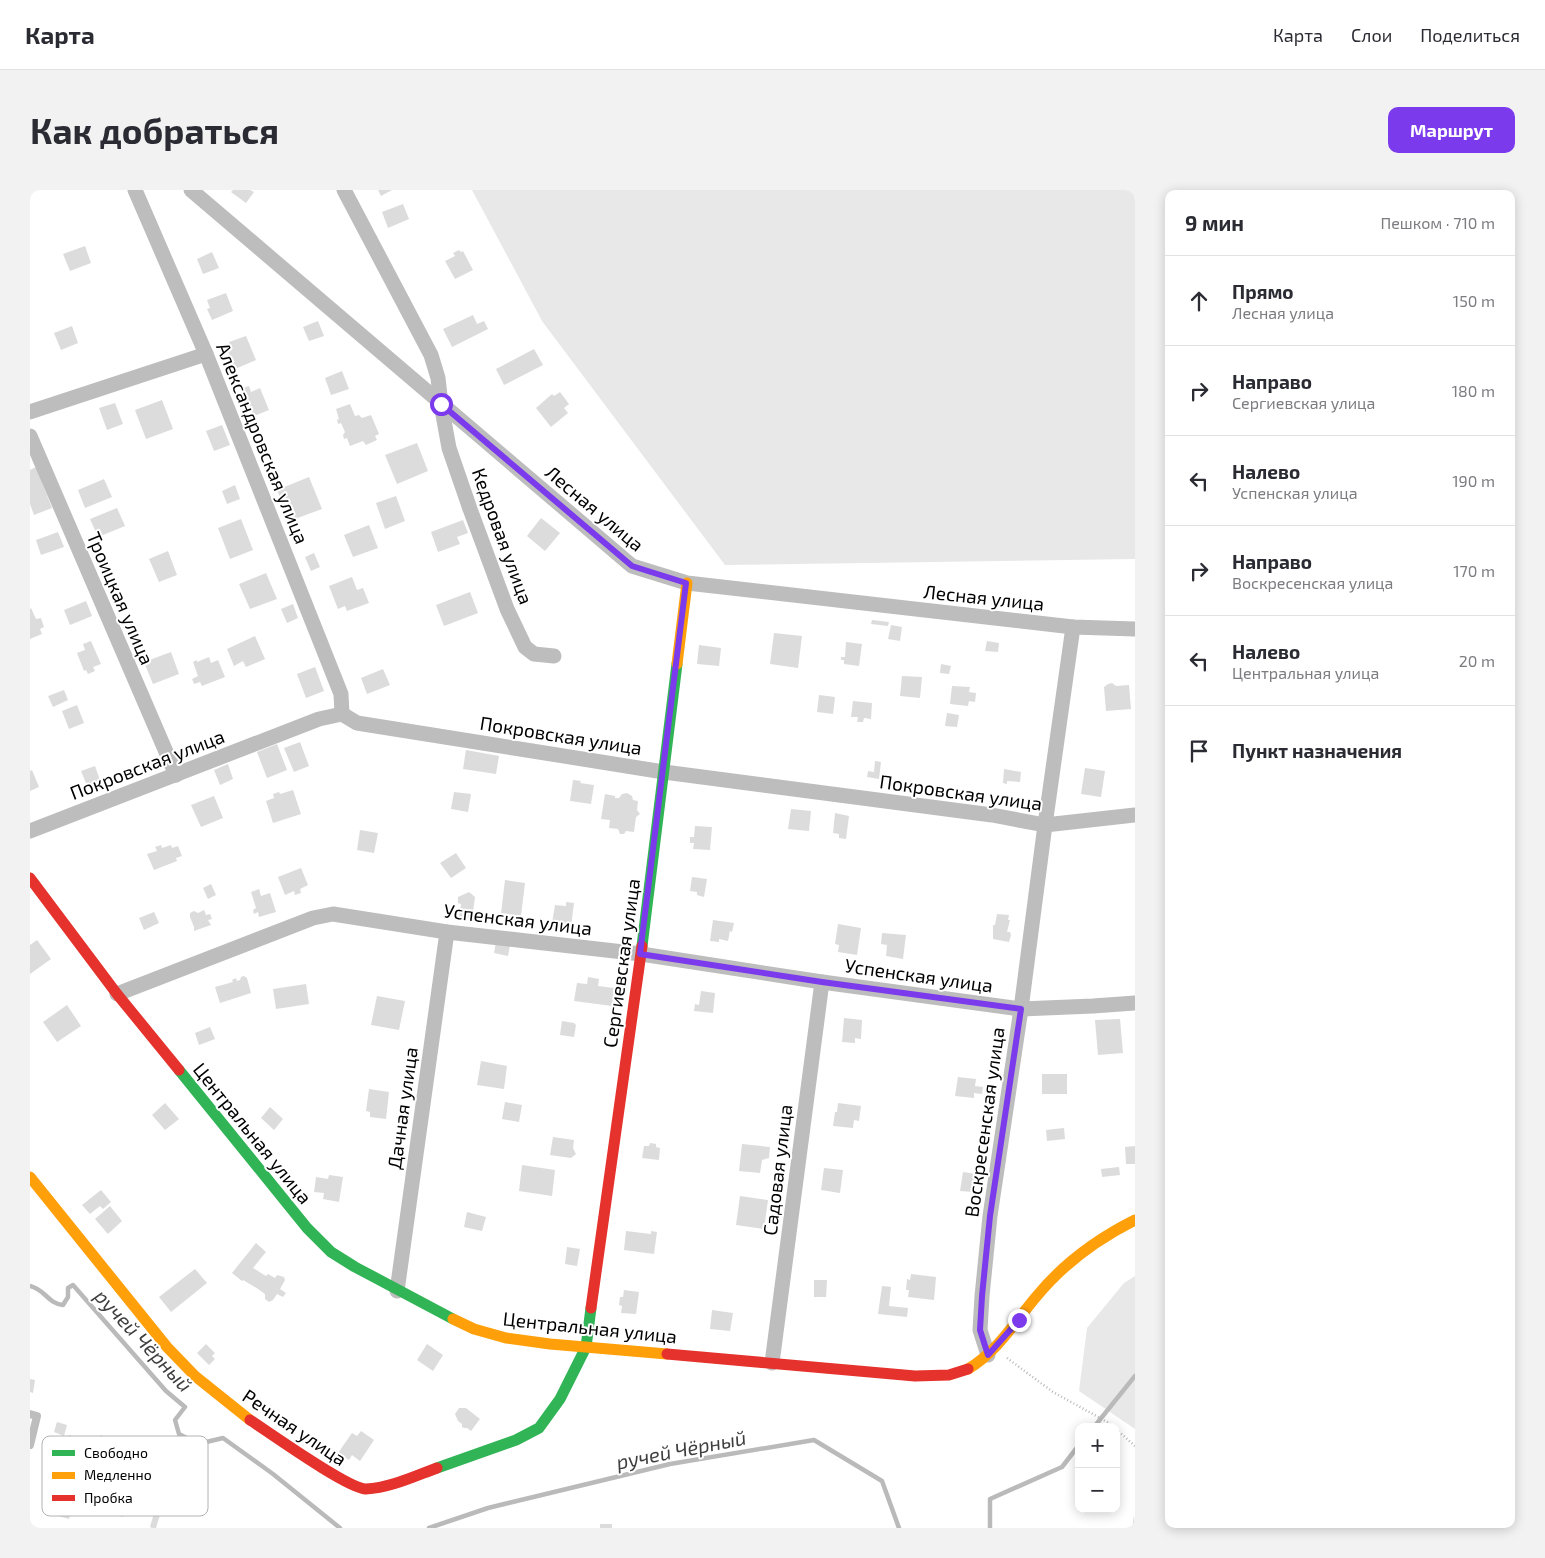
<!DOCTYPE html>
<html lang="ru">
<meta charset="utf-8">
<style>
:root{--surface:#fff;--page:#f2f2f3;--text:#2b2b33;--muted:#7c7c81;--line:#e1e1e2;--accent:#7c3aed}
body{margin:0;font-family:"Exo 2",sans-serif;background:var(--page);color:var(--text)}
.controls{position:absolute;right:15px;bottom:15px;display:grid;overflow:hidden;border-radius:10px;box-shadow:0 2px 12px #0003}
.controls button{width:45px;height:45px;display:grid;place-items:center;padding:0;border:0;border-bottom:1px solid var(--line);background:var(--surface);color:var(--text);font:25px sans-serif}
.stop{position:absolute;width:15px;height:15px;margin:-11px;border:4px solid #7c3aed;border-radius:50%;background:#fff}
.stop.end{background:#7c3aed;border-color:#fff;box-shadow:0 1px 5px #0008}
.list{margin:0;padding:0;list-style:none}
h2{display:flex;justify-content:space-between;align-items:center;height:65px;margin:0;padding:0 20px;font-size:21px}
h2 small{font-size:16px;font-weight:400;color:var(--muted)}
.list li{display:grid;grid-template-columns:32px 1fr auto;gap:15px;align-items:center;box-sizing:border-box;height:90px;padding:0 20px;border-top:1px solid var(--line)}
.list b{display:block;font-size:19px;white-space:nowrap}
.list p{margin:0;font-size:16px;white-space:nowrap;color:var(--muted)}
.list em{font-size:16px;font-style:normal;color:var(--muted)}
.icon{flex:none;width:28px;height:28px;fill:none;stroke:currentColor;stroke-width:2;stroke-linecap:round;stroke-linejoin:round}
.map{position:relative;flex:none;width:1105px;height:1338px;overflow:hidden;border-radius:10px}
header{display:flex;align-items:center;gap:30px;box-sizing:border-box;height:70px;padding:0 25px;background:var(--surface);border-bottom:1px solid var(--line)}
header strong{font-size:24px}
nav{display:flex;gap:28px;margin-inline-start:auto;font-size:18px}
.intro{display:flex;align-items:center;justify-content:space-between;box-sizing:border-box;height:120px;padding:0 30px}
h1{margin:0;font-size:35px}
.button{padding:12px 22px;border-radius:10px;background:var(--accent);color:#fff;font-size:18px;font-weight:700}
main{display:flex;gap:30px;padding:0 30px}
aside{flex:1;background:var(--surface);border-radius:10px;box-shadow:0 2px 12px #0003}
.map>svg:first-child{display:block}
</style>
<header>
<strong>Карта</strong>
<nav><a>Карта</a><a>Слои</a><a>Поделиться</a></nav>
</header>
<div class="intro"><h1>Как добраться</h1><a class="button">Маршрут</a></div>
<main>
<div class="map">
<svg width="1105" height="1338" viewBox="0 0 1105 1338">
<rect width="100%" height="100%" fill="#fff"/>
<!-- green -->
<g fill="#e8e8e8">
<path d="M442 0H1105V369L695 375 512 131Z"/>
<path d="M1105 1086V1239L1049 1201 1057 1138 1094 1093Z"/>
</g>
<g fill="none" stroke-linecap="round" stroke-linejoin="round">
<!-- stream -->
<g stroke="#bababa" stroke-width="4.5">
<path d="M0 1096C16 1100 17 1113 33 1115L38 1107V1098L43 1095 136 1201 155 1217 145 1230 149 1244 168 1254 193 1248 243 1284 310 1338"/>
<path d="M1064 1237 1105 1186"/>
<path d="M399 1338 458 1318 640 1274 784 1250 852 1291 869 1338"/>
<path d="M960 1338V1309L1032 1277 1049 1255"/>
</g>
</g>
<!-- building -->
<g fill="#dcdcdc">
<path d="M203 0H220L224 2 216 13 201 2Z"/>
<path d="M348 0H362L351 6Z"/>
<path d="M373 14 379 29 358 38 352 22Z"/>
<path d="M55 56 61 73 40 81 33 64Z"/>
<path d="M429 60 431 62 433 61 443 80 425 89 415 71 425 66 423 63Z"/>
<path d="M182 62 189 78 173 84 167 69Z"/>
<path d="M196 103 203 121 182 130 177 119 180 118 177 110Z"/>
<path d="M443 125 447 134 454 131 458 139 422 157 413 139Z"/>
<path d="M288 131 294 146 279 151 273 137Z"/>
<path d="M42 136 48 153 31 160 24 143Z"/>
<path d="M216 146 226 170 205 179 198 161 202 160 199 152Z"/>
<path d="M504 159 513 175 474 195 466 179Z"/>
<path d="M312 181 319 199 301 205 295 188Z"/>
<path d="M219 196 221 202 230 198 239 220 224 226 213 198Z"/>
<path d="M530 202 539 214 534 218 538 223 521 237 506 218 522 204 524 206Z"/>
<path d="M132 210 143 239 116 249 105 220Z"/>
<path d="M85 213 93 234 77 240 69 218Z"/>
<path d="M320 214 325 226 329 225 332 228 341 225 349 244 345 246 347 250 336 255 333 251 320 256 317 248 314 249 313 245 315 242 311 233 308 234 307 230 309 229 306 219Z"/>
<path d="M192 235 200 255 184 261 176 241Z"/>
<path d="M387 253 398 281 367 294 355 265Z"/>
<path d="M6 277 22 318 4 325 0 314V280Z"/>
<path d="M279 287 292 319 265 329 261 317 255 319 247 300Z"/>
<path d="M74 289 82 307 55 318 48 300Z"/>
<path d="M205 295 210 309 197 314 192 301Z"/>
<path d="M366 306 375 331 355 339 346 313Z"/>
<path d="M87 318 95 336 68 347 60 329Z"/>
<path d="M511 328 530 343 515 361 497 346Z"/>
<path d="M211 329 223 360 200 369 188 338Z"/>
<path d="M433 330 438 343 427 347 430 354 408 362 401 342Z"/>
<path d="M339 335 348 358 323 367 314 345Z"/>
<path d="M28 342 34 357 11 365 6 350Z"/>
<path d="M138 361 147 385 129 392 119 369Z"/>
<path d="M284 363 290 377 281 381 275 367Z"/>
<path d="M236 383 247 409 220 419 209 394Z"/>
<path d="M322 387 327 400 333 398 339 413 317 421 315 416 308 419 299 396Z"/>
<path d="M440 402 448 423 414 436 406 415Z"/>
<path d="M56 411 62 426 40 435 34 420Z"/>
<path d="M263 414 268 428 257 433 251 419Z"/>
<path d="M1 418 6 429 11 428 14 437 10 439 12 444 0 449V419Z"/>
<path d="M842 430 859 432 858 436 841 434Z"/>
<path d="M861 435 872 437 870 451 858 449Z"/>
<path d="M744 443 772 446 768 478 740 474Z"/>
<path d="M225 446 235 469 216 477 213 471 204 476 197 459Z"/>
<path d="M61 451 71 474 63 477 65 481 58 484 56 480 54 481 47 463 55 460 53 454Z"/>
<path d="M957 451 969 453 968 462 955 461Z"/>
<path d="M816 452 832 454 829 476 814 474V470H811V467H815Z"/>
<path d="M669 455 691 458 689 476 667 474Z"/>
<path d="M141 462 149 484 123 494 114 472Z"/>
<path d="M179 467 181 473 188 470 195 487 172 496 170 492 164 494 162 489 168 486 163 472 167 470V472Z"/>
<path d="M911 474 921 476 919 484 910 483Z"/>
<path d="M285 477 294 501 276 508 267 484Z"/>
<path d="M353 479 360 495 337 504 331 488Z"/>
<path d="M872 486 892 487 890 508 870 506Z"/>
<path d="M1082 493 1086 496 1099 495 1101 519 1076 521 1074 497 1078 494Z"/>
<path d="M922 496 940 497 939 502 946 503 945 512 939 511 938 516 920 514Z"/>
<path d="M34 500 38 510 23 517 18 506Z"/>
<path d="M789 505 805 507 803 524 787 522Z"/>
<path d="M823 511 842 513 841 529 834 528 833 532H827L828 527H821Z"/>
<path d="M47 515 54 533 39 539 32 521Z"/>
<path d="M917 523 929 525 927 537 915 536Z"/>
<path d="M270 552 279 576 264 582 254 558Z"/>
<path d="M247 554 257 580 237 588 227 562Z"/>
<path d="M436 560 469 566 466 584 433 579Z"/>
<path d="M845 571 851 572 849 589 837 587 838 581 844 582Z"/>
<path d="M198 574 203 589 190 595 184 580Z"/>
<path d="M65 576 71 593 58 598 51 581Z"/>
<path d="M1055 578 1075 581 1071 607 1051 604Z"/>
<path d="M974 579 991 582 990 592 977 591V594L973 593Z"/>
<path d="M2 580 9 597 0 601V581Z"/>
<path d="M543 590 551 591 550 593 564 595 561 614 540 611Z"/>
<path d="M263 600 271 624 243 633 236 611 244 608 243 604 249 602 250 604Z"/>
<path d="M424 602 441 604 438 622 421 619Z"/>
<path d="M597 603 602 606 603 610 608 611 607 620 610 624 606 627 604 642 596 641 594 644H590L588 639 579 638 580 630 571 629 575 604 585 606V608H589L592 604Z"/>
<path d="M184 606 193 628 171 637 161 615Z"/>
<path d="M761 619 781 621 779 641 758 639Z"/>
<path d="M805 623 819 626 816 649 809 648V644L803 643Z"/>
<path d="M665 636 682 637 680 660 663 659 664 653H660V647H664Z"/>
<path d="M330 640 348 643 344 663 327 660Z"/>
<path d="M131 655 132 658 141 655 142 658 148 656 152 666 146 668 147 671 124 680 117 664 127 661 125 657Z"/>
<path d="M426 663 436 678 421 688 410 673Z"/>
<path d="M271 678 278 695 270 699 271 703 265 705 264 701 255 705 248 687Z"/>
<path d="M662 687 677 689 674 707 667 705V702L660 701Z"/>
<path d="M475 690 495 693 491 726 471 723Z"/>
<path d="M181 694 186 705 178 709 173 698Z"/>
<path d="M229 699 231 706 240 703 246 722 229 727 228 722 224 724 223 720 226 718 221 702Z"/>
<path d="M439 702 445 707 442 729 429 727 431 714 428 713V707Z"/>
<path d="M536 712 544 713 541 736 522 733 525 715 536 716Z"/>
<path d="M174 720 176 725 180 724 182 729 178 730 181 735 164 741V737L160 727V723L164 721 168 723Z"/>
<path d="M124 722 129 733 114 740 109 728Z"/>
<path d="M967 724 979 725 978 730H980L977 742H980L981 745 979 752 963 749V735H965Z"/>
<path d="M683 730 704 733 702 742 700 741 698 751 689 749V752L680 751Z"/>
<path d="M808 734 831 738 827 765 808 762 809 755 805 754Z"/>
<path d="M852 743 876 745 873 769 856 766 857 755 851 754Z"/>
<path d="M7 750 21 769 0 784V755Z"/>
<path d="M466 752 480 755 478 766 464 763Z"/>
<path d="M214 786 217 788 221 803 190 813 185 797 203 792 202 790 206 788 207 791 210 790 211 787Z"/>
<path d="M558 787 569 789 568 796 584 798 582 816 544 811 547 793 557 794Z"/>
<path d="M276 794 279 814 246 819 243 799Z"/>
<path d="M671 801 685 803 683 823 664 821 665 814 669 815Z"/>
<path d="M347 806 375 811 369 840 341 835Z"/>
<path d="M37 815 51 836 27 852 13 832Z"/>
<path d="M814 828 832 830 831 849 825 848V853L812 852Z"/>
<path d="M1090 829 1093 863 1068 865 1065 830Z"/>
<path d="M532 831 544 833 546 835 544 847 530 845Z"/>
<path d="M180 837 185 849 169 855 165 843Z"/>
<path d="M451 871 477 876 474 899 447 895Z"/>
<rect x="1012" y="884" width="25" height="20"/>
<path d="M928 887 946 889 945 896 953 897 952 904 944 903V908L925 906Z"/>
<path d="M339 899 359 902 356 929 340 927V922L336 921Z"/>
<path d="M475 912 492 915 489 932 472 929Z"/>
<path d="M135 913 149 929 135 940 122 925Z"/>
<path d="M808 913 831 916 829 931 824 930 823 938 803 936 805 922H807Z"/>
<path d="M240 917 253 929 244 940 231 928Z"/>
<path d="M1034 938 1035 949 1017 951 1016 940Z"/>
<path d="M523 947 544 950 543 958 546 964 541 968 520 965Z"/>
<path d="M620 953 626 954V957L630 958 629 970 612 968 614 956H619Z"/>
<path d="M712 954 740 957 739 968 732 970 730 983 709 981Z"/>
<path d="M1105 956V974H1096L1095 957Z"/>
<path d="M492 975 525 980 522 1006 489 1001Z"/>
<path d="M1089 977 1090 985 1072 987 1071 979Z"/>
<path d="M794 978 813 980 810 1003 791 1000Z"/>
<path d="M933 982 946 984 943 1002 930 1001Z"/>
<path d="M299 985 313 987 309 1012 293 1009 294 1003 284 1002 286 987 298 989Z"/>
<path d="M71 1000 81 1012 73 1019 70 1016 60 1024 52 1015Z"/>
<path d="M710 1006 738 1010 734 1039 706 1035Z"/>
<path d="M80 1016 92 1031 78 1044 65 1029Z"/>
<path d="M437 1022 456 1027 452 1041 434 1037Z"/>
<path d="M596 1041 621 1044V1041L627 1042 624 1064 594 1060Z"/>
<path d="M226 1053 236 1062 223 1078 236 1086 238 1084 245 1088 247 1085 254 1087 255 1090 250 1099 256 1103 253 1107 247 1104 243 1110 239 1112 235 1109V1104L228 1099 213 1090 212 1091 202 1083Z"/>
<path d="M537 1057 550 1059 547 1076 535 1074Z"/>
<path d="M165 1079 177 1093 141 1122 129 1107Z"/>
<path d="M881 1084 906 1087 904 1110 878 1107 879 1100H876L877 1089 880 1090Z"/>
<path d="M784 1090H797L796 1107H784Z"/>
<path d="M852 1096 861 1097 859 1116 878 1118 877 1127 848 1124Z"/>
<path d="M594 1100 609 1102 606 1124 591 1123 592 1116 589 1115 590 1107H593Z"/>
<path d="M682 1120 703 1123 700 1141 680 1139Z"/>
<path d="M176 1154 185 1163 182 1166 185 1169 179 1175 167 1163Z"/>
<path d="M397 1154 413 1165 403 1181 387 1170Z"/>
<path d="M0 1189 5 1190 3 1203 0 1202Z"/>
<path d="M429 1218H436L450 1229 441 1241 437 1238H434L432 1237V1234L428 1231 425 1224Z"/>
<path d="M27 1232 37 1235 34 1246 24 1242Z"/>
<path d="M331 1241 344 1250 330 1271 322 1265 319 1270 308 1263 322 1243 327 1246Z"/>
<path d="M39 1245 57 1251 54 1263 35 1258Z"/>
<path d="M70 1245 86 1250 83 1261 67 1256Z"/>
<path d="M28 1300 46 1305 39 1329 21 1324Z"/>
<path d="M82 1316 95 1320 93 1327 80 1323Z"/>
<path d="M124 1323 130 1325 126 1338H122L120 1337Z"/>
<path d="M1104 1325 1105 1338H1102Z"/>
<rect x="570" y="1334" width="12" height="4"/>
</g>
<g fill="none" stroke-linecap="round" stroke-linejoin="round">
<!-- path -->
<g stroke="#b8b8b8" stroke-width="2.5" stroke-dasharray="1 2.5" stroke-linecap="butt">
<path d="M977 1168 1023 1202 1079 1233 1084 1237"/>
<path d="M1086 1239 1105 1256"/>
</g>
<!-- lane -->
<path stroke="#bdbdbd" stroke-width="8" d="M0 1224 7 1226 0 1255"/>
<!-- street -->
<g stroke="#bdbdbd" stroke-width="15">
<path d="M105 0 176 164 311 504 312 524"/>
<path d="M161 0 602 376 657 393 1043 437 1105 439"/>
<path d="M314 0 401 165 408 188 411 214 419 258 440 319 477 419 495 457 504 464 524 466"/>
<path d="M0 222 176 164"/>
<path d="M0 246 146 585"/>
<path d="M0 641 289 529 312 524 327 533 634 582 962 625 1015 635 1105 625"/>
<path d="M87 804 283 728 303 724 417 742 611 764 792 792 991 819 1063 816 1105 813"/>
<path d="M367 1101 417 742"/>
<path d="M958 1165 950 1140 952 1106 960 1026 991 819 1015 635 1043 437"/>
<path d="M742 1173 792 792"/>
</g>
<!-- fast -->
<g stroke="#30b455" stroke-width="11">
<path d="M612 756 647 474"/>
<path d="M149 880 277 1038 301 1062 325 1077 423 1129"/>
<path d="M407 1278 486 1250 509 1238 530 1209 556 1157 561 1118"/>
</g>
<!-- slow -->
<g stroke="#ff9f0a" stroke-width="11">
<path d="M647 474 657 393"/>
<path d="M0 987 137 1157 165 1186 220 1230"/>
<path d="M423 1129 444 1139 476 1148 520 1154 637 1164"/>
<path d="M938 1179C968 1161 984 1133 1006 1107 1033 1074 1067 1049 1105 1030"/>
</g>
<!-- jam -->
<g stroke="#e5322d" stroke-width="11">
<path d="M0 688 87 804 149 880"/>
<path d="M561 1118 612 756"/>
<path d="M637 1164 885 1186 919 1185 938 1179"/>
<path d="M220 1230C240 1243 318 1299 336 1299 360 1298 385 1286 407 1278"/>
</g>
</g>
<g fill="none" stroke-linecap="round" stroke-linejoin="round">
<!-- route -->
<path stroke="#7c3aed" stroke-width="6" d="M411 214 602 376 656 393 610 764 792 792 991 819 960 1026 952 1106 950 1140 958 1165 989 1130"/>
</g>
<g text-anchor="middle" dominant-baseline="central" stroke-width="4" stroke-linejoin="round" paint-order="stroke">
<!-- street labels -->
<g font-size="19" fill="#000" stroke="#fff">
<text transform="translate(233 253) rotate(68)">Александровская улица</text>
<text transform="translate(565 318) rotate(40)">Лесная улица</text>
<text transform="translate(473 346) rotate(70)">Кедровая улица</text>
<text transform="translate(954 407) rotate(6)">Лесная улица</text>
<text transform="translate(91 408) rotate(67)">Троицкая улица</text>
<text transform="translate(531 545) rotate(9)">Покровская улица</text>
<text transform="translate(117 574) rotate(-21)">Покровская улица</text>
<text transform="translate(931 602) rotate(8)">Покровская улица</text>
<text transform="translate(488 729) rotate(7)">Успенская улица</text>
<text transform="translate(591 773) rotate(-82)">Сергиевская улица</text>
<text transform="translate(889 785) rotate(8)">Успенская улица</text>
<text transform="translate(372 918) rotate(-82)">Дачная улица</text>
<text transform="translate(954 932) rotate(-82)">Воскресенская улица</text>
<text transform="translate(223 943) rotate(51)">Центральная улица</text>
<text transform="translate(747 980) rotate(-83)">Садовая улица</text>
<text transform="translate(560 1137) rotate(6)">Центральная улица</text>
<text transform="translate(265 1237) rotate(34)">Речная улица</text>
</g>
<!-- water labels -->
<g font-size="20" font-style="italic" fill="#3e3e3e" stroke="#fff">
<text transform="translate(114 1150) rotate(47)">ручей Чёрный</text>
<text transform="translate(651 1259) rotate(-11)">ручей Чёрный</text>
</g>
</g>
<!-- legend -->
<rect x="12" y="1246" width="166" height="80" rx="8" fill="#fff" stroke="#b2b2b2" stroke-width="1"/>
<rect x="22" y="1260" width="23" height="6" fill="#30b455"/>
<rect x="22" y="1282" width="23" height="7" fill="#ff9f0a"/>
<rect x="22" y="1305" width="23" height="6" fill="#e5322d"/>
<g font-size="14" fill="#000">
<text x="54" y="1268">Свободно</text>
<text x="54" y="1290">Медленно</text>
<text x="54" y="1313">Пробка</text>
</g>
</svg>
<div class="controls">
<button>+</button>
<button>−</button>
</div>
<div class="stop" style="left:411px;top:214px"></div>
<div class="stop end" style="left:989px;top:1130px"></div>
</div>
<aside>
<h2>9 мин<small>Пешком · 710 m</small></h2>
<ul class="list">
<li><svg class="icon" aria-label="ahead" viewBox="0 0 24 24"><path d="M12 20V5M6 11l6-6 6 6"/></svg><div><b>Прямо</b><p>Лесная улица</p></div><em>150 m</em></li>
<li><svg class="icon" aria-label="right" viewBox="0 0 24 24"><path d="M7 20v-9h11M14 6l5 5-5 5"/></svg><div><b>Направо</b><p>Сергиевская улица</p></div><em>180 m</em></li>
<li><svg class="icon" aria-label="left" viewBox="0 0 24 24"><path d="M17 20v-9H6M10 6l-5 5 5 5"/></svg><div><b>Налево</b><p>Успенская улица</p></div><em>190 m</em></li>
<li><svg class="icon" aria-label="right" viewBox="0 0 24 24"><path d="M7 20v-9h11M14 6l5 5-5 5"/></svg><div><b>Направо</b><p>Воскресенская улица</p></div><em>170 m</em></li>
<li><svg class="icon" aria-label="left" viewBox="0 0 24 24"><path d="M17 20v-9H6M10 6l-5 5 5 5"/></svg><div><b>Налево</b><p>Центральная улица</p></div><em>20 m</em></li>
<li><svg class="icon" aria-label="arrive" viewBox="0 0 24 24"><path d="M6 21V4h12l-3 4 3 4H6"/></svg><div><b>Пункт назначения</b></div></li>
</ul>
</aside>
</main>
